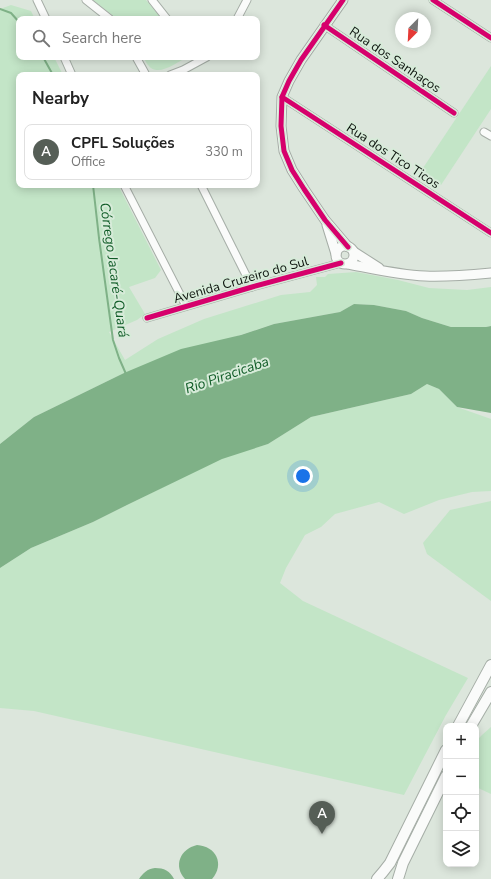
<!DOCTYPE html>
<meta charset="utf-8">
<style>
:root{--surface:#fff;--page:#f2f2f2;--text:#222;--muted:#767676;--line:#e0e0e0;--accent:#555e56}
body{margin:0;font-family:"Nunito Sans",sans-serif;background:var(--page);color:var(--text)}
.controls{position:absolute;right:12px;bottom:12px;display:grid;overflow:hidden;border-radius:8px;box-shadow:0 2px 10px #0003}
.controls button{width:36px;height:36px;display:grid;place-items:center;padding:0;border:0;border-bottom:1px solid var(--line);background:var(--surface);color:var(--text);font:20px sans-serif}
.compass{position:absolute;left:395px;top:12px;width:36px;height:36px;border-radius:50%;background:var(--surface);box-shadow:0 2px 10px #0003;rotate:204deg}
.you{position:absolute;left:303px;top:476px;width:14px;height:14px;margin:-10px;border:3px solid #fff;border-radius:50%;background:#1a73e8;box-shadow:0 0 0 6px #1a73e833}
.badge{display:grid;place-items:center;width:26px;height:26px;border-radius:50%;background:var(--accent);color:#fff;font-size:13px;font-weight:700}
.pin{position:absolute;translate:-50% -33px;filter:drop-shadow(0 1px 2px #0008)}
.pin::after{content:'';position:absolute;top:21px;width:14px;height:12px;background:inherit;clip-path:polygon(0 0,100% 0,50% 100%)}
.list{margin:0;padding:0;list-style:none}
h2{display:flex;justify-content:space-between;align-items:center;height:52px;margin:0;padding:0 16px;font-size:17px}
h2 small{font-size:13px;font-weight:400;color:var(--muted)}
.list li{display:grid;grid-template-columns:26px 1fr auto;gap:12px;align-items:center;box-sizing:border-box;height:56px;margin:0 8px 8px;padding:0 8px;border:1px solid var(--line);border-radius:8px}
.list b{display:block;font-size:15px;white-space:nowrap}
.list p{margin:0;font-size:13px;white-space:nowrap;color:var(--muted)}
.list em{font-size:13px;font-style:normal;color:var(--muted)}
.icon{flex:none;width:22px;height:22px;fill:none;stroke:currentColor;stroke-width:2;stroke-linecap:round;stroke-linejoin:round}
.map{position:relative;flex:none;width:491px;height:879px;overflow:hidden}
.search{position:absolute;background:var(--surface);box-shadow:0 2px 10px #0003;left:16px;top:16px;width:244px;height:44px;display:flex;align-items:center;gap:10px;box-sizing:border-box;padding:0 14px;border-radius:8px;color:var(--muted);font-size:15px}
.panel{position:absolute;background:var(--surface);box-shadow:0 2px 10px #0003;left:16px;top:72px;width:244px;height:116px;border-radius:8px}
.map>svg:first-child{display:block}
</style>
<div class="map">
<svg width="491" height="879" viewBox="0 0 491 879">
<rect width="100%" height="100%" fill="#dce6dc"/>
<!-- green -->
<g fill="#c3e5c7">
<path d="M93 0H146L162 19H117Z"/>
<path d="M11 5 31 11 35 19H19V57H54L63 75H19V185H118L161 270 155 278 129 287 145 314 137 320 109 332 125 360 158 339 204 319 281 295 310 292 317 285 316 277H325L328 274 356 272 398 280 429 288 467 290 491 287V326L486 327H451L422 318 406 311 374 305 354 304 340 312 274 324 124 373 34 417 0 444V9Z"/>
<path d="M143 57H187C178 62 161 75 151 68 148 66 145 60 143 57Z"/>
<path d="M491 66V109L441 185 421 171Z"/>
<path d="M427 384 439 389 457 407 491 419V491L472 492 439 500 404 514 379 502 335 514 321 527 305 535 286 568 280 583 303 601 468 678 446 715 404 795 34 711 0 708V568L31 548 93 522 127 505 224 457 268 444 311 417 411 394Z"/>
<path d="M491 501V601L427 554 423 543 450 510Z"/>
<path d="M491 727V794L476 787V741L482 735Z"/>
</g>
<!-- water -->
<g fill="#7fb187">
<path d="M354 304 374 305 406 311 422 318 451 327H486L491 326V413L457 407 439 389 427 384 411 394 311 417 268 444 222 459 127 505 93 522 31 548 0 568V444L34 417 124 373 181 349 241 335 274 324 340 312Z"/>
<path d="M197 845C216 846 225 864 212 879H185C173 866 180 849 197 845Z"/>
<path d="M155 868C164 868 170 871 174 879H139C143 873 147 869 155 868Z"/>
</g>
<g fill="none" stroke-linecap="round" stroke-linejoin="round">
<!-- stream -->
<g stroke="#7fb187" stroke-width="2">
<path d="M0 9 11 13 19 22"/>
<path d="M43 57 53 75"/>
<path d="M93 185 99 238 113 340 119 358 126 374"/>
</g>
<!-- minor casing -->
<g stroke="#a5ada6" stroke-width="9">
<g id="minor">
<path d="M37 0 46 19"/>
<path d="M86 0 110 19"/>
<path d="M152 0 167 19"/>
<path d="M433 0 491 38"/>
<path d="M237 19 247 0"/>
<path d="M324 25 454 113"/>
<path d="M64 57 72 75"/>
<path d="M136 57 146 75"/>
<path d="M170 75 183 70 207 57"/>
<path d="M282 97 491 233"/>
<path d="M484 132 491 136"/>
<path d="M124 185 186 306"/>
<path d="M201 185 252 287"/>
<path d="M147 318 252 287 341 263"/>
</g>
</g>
<!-- tertiary casing -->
<g stroke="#a5ada6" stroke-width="11">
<g id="tertiary">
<path d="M343 0 301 60 289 81 282 97 281 126 284 151 292 170 304 189 325 220 348 247"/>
<path d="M327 225 336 254"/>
<circle cx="345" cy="255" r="9"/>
<path d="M354 252 379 268"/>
<path d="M348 264C374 269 399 275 425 276 447 277 469 275 491 273"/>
</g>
</g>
<!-- secondary casing -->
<g stroke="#a5ada6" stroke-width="12">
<g id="secondary">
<path d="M458 726 491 665"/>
<path d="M471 726 491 692"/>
<path d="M377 879 383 872 390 863 446 750"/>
<path d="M398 879 403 863 446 776"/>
</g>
</g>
<!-- minor -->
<use href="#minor" stroke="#fafbfa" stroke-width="7"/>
<!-- tertiary -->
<use href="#tertiary" stroke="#fafbfa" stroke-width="9"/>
<!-- secondary -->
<use href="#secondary" stroke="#fafbfa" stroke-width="10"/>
<!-- cycleway casing -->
<g stroke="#d7ebd9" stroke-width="8">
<g id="cycleway">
<path d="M343 0 301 60 289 81 282 97 281 126 284 151 292 170 304 189 325 220 348 247"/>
<path d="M433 0 491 38"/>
<path d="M324 25 454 113"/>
<path d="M282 97 491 233"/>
<path d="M147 318 252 287 341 263"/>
</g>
</g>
<!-- cycleway -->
<use href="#cycleway" stroke="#d6006c" stroke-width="5"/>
</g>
<g text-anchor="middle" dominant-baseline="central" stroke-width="4" stroke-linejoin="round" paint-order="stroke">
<!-- street labels -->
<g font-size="13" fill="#0d140e" stroke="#d7ebd9">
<text transform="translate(395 60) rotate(34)">Rua dos Sanhaços</text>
<text transform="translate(393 156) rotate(33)">Rua dos Tico Ticos</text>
<text transform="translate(241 280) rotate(-16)">Avenida Cruzeiro do Sul</text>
</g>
<!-- water labels -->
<g font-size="14" font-style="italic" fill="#105c27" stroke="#d7ebd9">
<text transform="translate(114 270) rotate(82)">Córrego Jacaré-Quará</text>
<text transform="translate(227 375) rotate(-19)">Rio Piracicaba</text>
</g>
</g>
</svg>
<div class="controls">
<button>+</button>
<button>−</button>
<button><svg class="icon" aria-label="locate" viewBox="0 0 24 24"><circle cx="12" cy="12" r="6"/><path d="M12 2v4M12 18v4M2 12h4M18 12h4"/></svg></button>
<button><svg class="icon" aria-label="layers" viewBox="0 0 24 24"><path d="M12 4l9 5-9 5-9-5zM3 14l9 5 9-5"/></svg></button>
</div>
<svg class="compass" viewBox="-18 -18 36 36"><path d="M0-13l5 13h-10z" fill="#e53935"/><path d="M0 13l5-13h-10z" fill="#767676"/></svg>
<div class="you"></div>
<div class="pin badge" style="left:322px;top:834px">A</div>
<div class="search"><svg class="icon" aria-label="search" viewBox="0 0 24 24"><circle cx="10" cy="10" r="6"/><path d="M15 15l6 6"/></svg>Search here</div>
<section class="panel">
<h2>Nearby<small></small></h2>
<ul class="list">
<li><span class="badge">A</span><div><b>CPFL Soluções</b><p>Office</p></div><em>330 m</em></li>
</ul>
</section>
</div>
